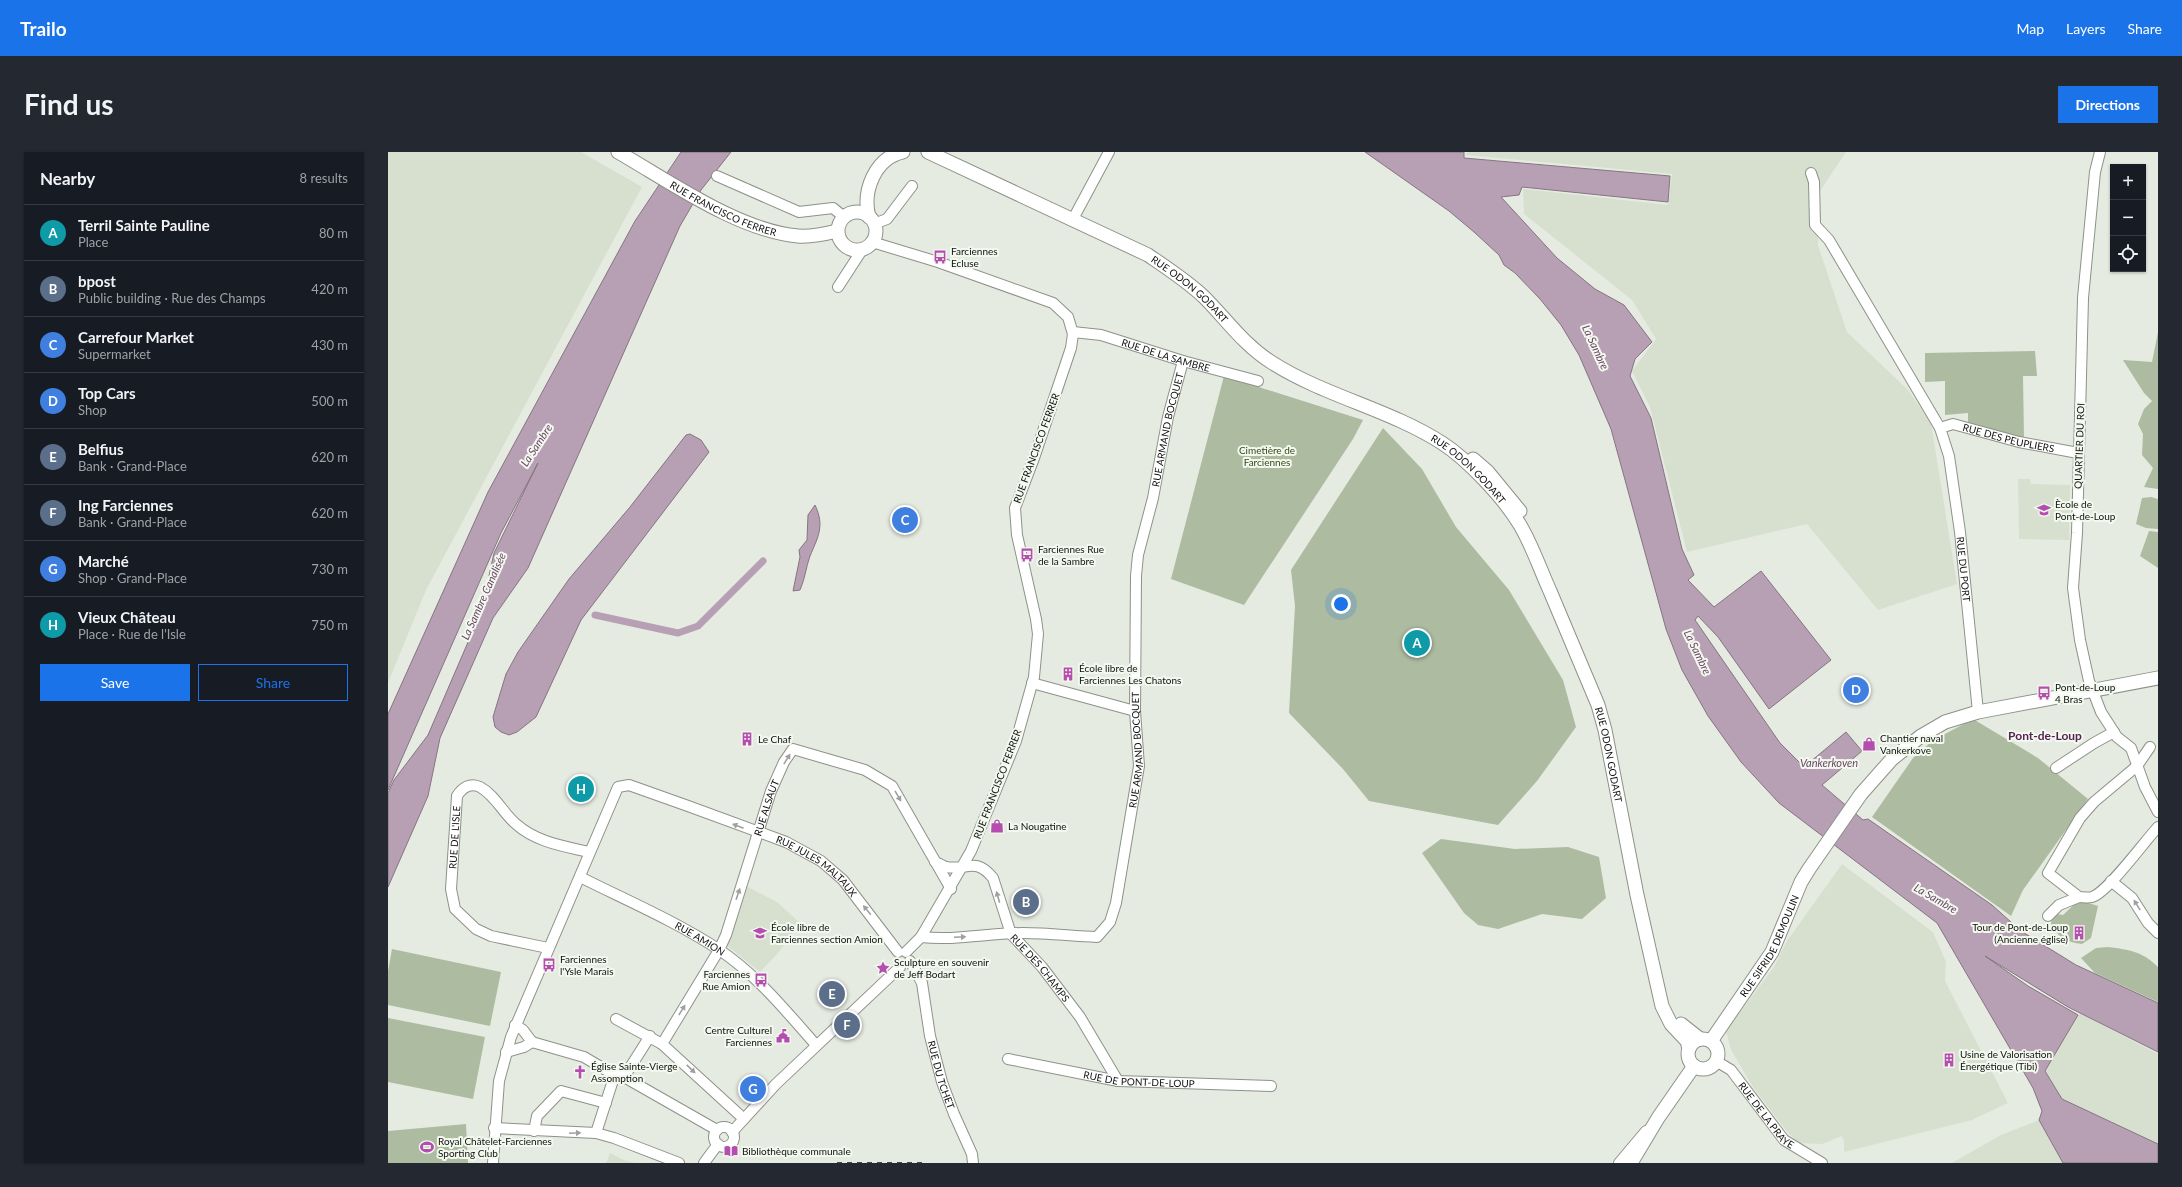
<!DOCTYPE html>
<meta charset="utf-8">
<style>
:root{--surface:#171b24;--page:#242831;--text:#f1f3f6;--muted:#9ea1a6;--line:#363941;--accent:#1a73e8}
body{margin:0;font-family:Lato,sans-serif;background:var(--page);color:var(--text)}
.controls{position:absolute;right:12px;top:12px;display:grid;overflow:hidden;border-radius:0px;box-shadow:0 1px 3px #0004}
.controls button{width:36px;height:36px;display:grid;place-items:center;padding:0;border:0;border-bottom:1px solid var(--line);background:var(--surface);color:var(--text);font:20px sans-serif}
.you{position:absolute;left:953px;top:452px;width:14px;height:14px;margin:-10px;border:3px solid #fff;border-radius:50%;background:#1a73e8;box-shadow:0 0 0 6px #1a73e833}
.badge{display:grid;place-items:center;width:26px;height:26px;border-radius:50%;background:var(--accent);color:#fff;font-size:13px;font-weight:700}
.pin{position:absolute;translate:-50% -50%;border:2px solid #fff;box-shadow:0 1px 4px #0006}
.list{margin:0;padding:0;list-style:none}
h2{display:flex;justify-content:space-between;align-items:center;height:52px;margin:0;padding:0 16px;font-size:17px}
h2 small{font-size:13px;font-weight:400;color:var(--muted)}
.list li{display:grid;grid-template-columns:26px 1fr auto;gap:12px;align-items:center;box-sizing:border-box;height:56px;padding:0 16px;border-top:1px solid var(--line)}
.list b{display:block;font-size:15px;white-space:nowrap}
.list p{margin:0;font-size:13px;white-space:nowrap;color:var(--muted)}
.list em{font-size:13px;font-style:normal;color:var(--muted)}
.actions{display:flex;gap:8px;padding:12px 16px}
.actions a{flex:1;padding:9px 0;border:1px solid var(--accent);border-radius:0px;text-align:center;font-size:14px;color:var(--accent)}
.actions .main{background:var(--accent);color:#fff}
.icon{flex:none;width:22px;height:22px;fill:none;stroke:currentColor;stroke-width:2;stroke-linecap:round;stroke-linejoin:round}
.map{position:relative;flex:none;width:1770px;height:1011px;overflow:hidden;border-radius:0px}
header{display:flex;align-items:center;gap:24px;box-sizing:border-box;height:56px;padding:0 20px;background:var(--accent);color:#fff}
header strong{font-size:19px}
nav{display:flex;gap:22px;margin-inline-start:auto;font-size:14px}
.intro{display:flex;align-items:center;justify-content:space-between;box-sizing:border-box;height:96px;padding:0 24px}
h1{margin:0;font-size:28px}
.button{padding:10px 18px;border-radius:0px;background:var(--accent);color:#fff;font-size:14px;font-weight:700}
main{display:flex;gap:24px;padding:0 24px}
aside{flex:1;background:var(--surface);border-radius:0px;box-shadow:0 1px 3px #0004}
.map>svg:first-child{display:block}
</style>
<header>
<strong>Trailo</strong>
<nav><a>Map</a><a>Layers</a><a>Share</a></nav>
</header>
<div class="intro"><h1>Find us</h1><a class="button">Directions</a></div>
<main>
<aside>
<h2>Nearby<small>8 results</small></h2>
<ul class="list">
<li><span class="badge" style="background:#0f9aa8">A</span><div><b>Terril Sainte Pauline</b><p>Place</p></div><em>80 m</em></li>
<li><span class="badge" style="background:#5c6f8a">B</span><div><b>bpost</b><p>Public building · Rue des Champs</p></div><em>420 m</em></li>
<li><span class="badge" style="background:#3f7fe0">C</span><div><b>Carrefour Market</b><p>Supermarket</p></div><em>430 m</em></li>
<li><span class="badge" style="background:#3f7fe0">D</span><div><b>Top Cars</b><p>Shop</p></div><em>500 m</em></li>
<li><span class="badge" style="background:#5c6f8a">E</span><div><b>Belfius</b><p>Bank · Grand-Place</p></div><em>620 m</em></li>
<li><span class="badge" style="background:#5c6f8a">F</span><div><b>Ing Farciennes</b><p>Bank · Grand-Place</p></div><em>620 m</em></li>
<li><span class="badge" style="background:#3f7fe0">G</span><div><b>Marché</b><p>Shop · Grand-Place</p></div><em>730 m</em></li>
<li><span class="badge" style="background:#0f9aa8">H</span><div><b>Vieux Château</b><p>Place · Rue de l'Isle</p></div><em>750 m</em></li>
</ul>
<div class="actions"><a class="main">Save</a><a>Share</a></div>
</aside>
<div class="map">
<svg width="1770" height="1011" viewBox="0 0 1770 1011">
<rect width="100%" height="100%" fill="#e6ebe1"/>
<!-- built -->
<g fill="#d7e0cf">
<path d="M0 0H193L254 35 38 438 0 531Z"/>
<path d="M1079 0H1458L1432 39 1430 93 1459 180 1520 238 1543 271 1569 432 1490 458 1419 372 1299 400 1262 255 1244 219 1268 187 1244 148 1136 62 1135 37 1280 53 1284 22 1078 3Z"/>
<path d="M1630 327H1642L1643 332 1682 333 1681 388 1631 387Z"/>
<path d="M1454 712 1545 780 1558 810 1557 829 1620 951 1584 968 1456 1000V988L1453 984 1435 992 1410 991 1396 976 1365 935 1343 898 1338 879 1386 815 1399 789Z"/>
<path d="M356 733 389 750 412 771 390 801 372 820 337 792Z"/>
<path d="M1693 862 1770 902V992L1674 947 1657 919 1690 863Z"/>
<path d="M1651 968 1675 1011H1564L1613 983Z"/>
<path d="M222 1001 236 1008 247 1011H218Z"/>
</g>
<!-- green -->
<g fill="#adbba0">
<path d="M1770 180V337L1756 335 1765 316 1754 303 1755 282 1750 272 1756 257 1764 249 1756 241 1735 208 1764 210Z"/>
<path d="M1647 199 1649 224H1635L1636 288 1580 273V261L1557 263V229L1537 230V201Z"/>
<path d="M836 224 975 268 965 287 856 453 783 427Z"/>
<path d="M995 276 1034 317 1068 375 1121 438 1175 528 1188 575 1149 629 1110 673 981 649 955 617 901 561 907 454 903 418Z"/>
<path d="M1763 345 1770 347V377L1758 376 1748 372 1754 346Z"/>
<path d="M1761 379 1770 380V416L1752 404Z"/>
<path d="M1585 567 1650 606 1700 647 1635 738 1623 764 1484 665 1525 606 1544 589Z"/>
<path d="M1053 687 1127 697 1180 695 1211 705 1218 746 1194 767 1154 762 1110 777 1090 773 1076 761 1034 701Z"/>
<path d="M1691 748 1710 754 1703 786 1694 792C1678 790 1671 786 1663 772L1664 765 1669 762 1675 763Z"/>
<path d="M1720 795C1742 798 1754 799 1770 815V850L1707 821 1693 806 1708 796Z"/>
<path d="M4 797 113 820 102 874 0 853V819Z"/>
<path d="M0 866 97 885 85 947 0 930Z"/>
<path d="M78 972 80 1011H0V979Z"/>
</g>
<!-- water -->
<g fill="#b79fb4" stroke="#857582">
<path d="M293 0H343L313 38 292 74 140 416 105 466 52 586 40 644 0 735V641L6 628 40 583 93 460 106 401 150 311 113 381 0 638V562L100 340 247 69Z"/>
<path d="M977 0H1076V6L1282 24 1280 50 1134 35 1131 43 1113 45 1169 106 1207 137 1236 153 1264 190 1247 207 1242 224 1263 266 1294 397 1306 423 1300 428 1326 455 1373 419 1443 508 1381 557 1330 485 1310 464 1307 468 1392 591 1416 615 1458 580 1474 599 1434 633 1475 668 1480 667 1604 753 1633 779 1688 813 1770 851V900L1680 855 1597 804 1640 834 1690 863 1657 919 1674 947 1770 992V1011H1675L1651 968 1654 959 1645 936 1549 771 1391 651 1353 610 1320 564 1294 518 1278 477 1223 277 1191 203 1173 173 1152 147 1127 121 1116 113 1111 103 1086 80 1061 59Z"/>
<path d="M302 282 313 288 321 300 193 468 148 565 129 580 121 583 113 580 107 575 105 565 118 522 130 500 181 427 242 355 298 283Z"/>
<path d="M427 353C437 374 430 385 422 404 418 415 417 427 412 438L405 439 412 405 411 398 419 388 420 363Z"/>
</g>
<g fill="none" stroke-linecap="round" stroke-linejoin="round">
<!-- canal -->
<path stroke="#b79fb4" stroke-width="7" d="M207 463 290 481 310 474 375 409"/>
<!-- minor casing -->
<g stroke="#8d9289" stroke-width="12">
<g id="minor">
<path d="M1712 0 1707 20 1695 146 1689 381 1685 436 1692 488 1701 529 1713 560 1729 585 1743 596 1757 635 1770 660"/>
<path id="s1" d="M1423 21 1426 30 1427 73 1441 88 1552 276 1561 304 1572 380 1590 560"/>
<path d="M329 24 411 60 445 56 456 65"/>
<path d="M685 67 721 0"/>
<path d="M486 72 499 67 524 34"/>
<path d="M484 90 550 110 665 151 680 165 685 182 683 196 646 306 627 356 629 383 648 467 650 482 646 525 628 589 583 699 533 785 518 800"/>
<path d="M450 135 474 98"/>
<path id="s2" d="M685 180 713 183 795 209 870 229"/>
<path id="s3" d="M1552 276 1565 272 1631 290 1690 301"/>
<path d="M644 531 747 559"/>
<path d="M1762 595 1749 614 1706 650 1692 666 1660 721 1691 745C1695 745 1700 746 1704 745 1720 740 1756 690 1770 675"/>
<path d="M1668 616 1706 591 1726 580"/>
<path id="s4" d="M547 710C551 711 555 714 558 715 579 719 587 704 605 726L623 782 654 815 692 865 730 929"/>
<path id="s5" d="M192 725C238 748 287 769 330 797 368 822 398 859 428 893"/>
<path d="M1723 729 1744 746 1760 771 1770 781"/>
<path d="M1660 764 1671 753 1691 745"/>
<path id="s6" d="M533 785C567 789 601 781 635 781 659 781 684 784 709 785L722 770 728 751 751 614 747 559 748 424 750 403 765 346 780 265 795 209"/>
<path id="s7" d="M160 796 103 784 88 777 67 757 63 737 69 644C74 636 82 630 92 635 107 643 115 661 128 672 148 690 175 694 201 700"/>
<path id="s8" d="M522 809 534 831 542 884 554 930 566 962 584 1002 585 1011"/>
<path d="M228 867 274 892 356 967"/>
<path d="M127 873 135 878 144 890"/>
<path d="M144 890 196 905 223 921 236 925 329 978"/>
<path id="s9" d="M274 892 331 798 338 783 383 639 396 610 405 597 477 618 504 634 563 737"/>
<path d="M118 900 136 895 144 890"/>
<path id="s10" d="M620 907 730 929 883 934"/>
<path id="s11" d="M1328 909 1343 918 1396 988 1434 1011"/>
<path d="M236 925 262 884"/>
<circle cx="336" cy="985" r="10"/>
<path d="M106 976 208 981 226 986 291 1011"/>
<path d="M146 979 149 964 173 939 218 951"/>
<path d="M344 980 388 932 512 815"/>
<path d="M208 981 227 922"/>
<path id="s12" d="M105 1011 111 929 123 885 230 635 241 633 300 654 398 690 433 709 455 728 510 800"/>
<path d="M316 1011 330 992"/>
<path d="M1231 1011 1258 979"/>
</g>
</g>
<!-- major casing -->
<g stroke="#8d9289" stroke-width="15">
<g id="major">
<path id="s13" d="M230 0C281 29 351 79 410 84 424 85 437 82 449 79"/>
<path id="s14" d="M540 0 760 103C779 116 799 129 816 145 838 167 856 193 883 210 936 244 1001 257 1054 291 1079 307 1116 346 1132 373 1144 393 1152 417 1162 439 1178 477 1194 515 1210 553L1217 578 1249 743 1274 854 1283 872 1299 889 1301 897"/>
<circle cx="469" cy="79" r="19"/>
<path d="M481 65C474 39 487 6 515 0"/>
<path d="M1085 307 1100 320 1132 359"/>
<path d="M1293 872 1312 887"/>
<circle cx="1315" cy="902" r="15"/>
<path id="s15" d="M1323 889 1384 800 1413 730 1421 717 1473 642 1504 607 1533 584 1557 570 1590 560 1770 526"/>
<path d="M1243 1011 1270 966 1306 914"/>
</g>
</g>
<!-- minor -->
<use href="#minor" stroke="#fff" stroke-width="10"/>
<!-- major -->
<use href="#major" stroke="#fff" stroke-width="13"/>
<!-- rail -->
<path stroke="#454743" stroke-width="2" stroke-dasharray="5 5" stroke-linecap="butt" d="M449 1011H538"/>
</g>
<!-- one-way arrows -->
<defs><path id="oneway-solid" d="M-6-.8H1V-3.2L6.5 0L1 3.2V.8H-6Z"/></defs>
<g fill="#9fa09f">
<use href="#oneway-solid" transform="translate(399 607) rotate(-58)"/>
<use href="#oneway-solid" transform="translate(510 644) rotate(60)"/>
<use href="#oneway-solid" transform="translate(350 674) rotate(-159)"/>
<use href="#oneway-solid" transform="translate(350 742) rotate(-71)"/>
<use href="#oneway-solid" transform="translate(610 745) rotate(-106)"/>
<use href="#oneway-solid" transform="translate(1749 753) rotate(-122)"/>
<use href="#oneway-solid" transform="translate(479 758) rotate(-129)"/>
<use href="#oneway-solid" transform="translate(572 785) rotate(-2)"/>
<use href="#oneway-solid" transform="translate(294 858) rotate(-58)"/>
<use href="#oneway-solid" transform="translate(303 917) rotate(44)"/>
<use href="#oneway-solid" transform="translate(187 981) rotate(-2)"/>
</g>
<!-- icons -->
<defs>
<g id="bus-bare" transform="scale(1.08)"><path d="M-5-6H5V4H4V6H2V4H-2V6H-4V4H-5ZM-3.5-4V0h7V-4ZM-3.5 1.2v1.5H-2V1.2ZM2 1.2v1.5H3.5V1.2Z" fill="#b54db0" stroke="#f3f9ee" stroke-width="2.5" paint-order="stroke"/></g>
<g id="school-bare" transform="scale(1.08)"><path d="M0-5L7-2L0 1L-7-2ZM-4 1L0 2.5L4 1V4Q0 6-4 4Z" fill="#b54db0" stroke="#f3f9ee" stroke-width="2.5" paint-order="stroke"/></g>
<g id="building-bare" transform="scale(1.08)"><path d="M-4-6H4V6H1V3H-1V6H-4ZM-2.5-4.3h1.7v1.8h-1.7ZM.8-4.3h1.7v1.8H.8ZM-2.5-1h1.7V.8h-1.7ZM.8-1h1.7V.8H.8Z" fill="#b54db0" stroke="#f3f9ee" stroke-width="2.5" paint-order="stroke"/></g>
<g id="shop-bare" transform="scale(1.08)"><path d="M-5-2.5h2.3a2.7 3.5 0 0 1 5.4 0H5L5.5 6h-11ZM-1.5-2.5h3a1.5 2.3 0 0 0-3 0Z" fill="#b54db0" stroke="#f3f9ee" stroke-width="2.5" paint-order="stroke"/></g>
<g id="sight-bare" transform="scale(1.08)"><path d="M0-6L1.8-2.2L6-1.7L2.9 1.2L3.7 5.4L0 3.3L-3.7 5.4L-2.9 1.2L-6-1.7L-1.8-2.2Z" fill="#b54db0" stroke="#f3f9ee" stroke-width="2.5" paint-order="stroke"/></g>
<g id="civic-bare" transform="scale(1.08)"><path d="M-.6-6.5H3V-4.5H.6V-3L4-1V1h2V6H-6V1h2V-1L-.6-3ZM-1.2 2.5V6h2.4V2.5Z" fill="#b54db0" stroke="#f3f9ee" stroke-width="2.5" paint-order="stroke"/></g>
<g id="church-bare" transform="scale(1.08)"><path d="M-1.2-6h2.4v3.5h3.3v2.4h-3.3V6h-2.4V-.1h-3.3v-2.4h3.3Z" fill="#b54db0" stroke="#f3f9ee" stroke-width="2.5" paint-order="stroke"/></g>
<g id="stadium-bare" transform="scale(1.08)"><path d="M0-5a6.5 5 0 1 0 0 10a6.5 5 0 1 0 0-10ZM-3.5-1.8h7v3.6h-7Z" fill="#b54db0" stroke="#f3f9ee" stroke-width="2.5" paint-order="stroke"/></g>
<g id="library-bare" transform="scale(1.08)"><path d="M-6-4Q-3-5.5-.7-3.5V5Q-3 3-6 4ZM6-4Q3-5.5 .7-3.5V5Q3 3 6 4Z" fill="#b54db0" stroke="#f3f9ee" stroke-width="2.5" paint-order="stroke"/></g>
</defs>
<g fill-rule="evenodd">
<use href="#bus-bare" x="552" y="105"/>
<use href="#school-bare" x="1656" y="358"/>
<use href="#bus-bare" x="639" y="403"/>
<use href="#building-bare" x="680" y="522"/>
<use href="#bus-bare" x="1656" y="541"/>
<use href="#building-bare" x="359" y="587"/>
<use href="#shop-bare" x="1481" y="592"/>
<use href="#shop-bare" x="609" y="674"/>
<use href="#school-bare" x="372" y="781"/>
<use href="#building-bare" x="1691" y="781"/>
<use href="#bus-bare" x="161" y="813"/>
<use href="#sight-bare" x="495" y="816"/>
<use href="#bus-bare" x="373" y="828"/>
<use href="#civic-bare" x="395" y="884"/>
<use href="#building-bare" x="1561" y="908"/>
<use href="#church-bare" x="192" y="920"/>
<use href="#stadium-bare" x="39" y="995"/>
<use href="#library-bare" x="343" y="999"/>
</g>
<g text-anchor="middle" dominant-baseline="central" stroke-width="4" stroke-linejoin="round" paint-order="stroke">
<!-- street labels -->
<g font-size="10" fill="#10120f" stroke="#f3f9ee">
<text stroke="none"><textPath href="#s13" startOffset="120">RUE FRANCISCO FERRER</textPath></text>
<text stroke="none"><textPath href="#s14" startOffset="297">RUE ODON GODART</textPath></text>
<text stroke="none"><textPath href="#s2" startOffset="96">RUE DE LA SAMBRE</textPath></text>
<text stroke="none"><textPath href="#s6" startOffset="695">RUE ARMAND BOCQUET</textPath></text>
<text stroke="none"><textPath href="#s3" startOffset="71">RUE DES PEUPLIERS</textPath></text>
<text transform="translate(1691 294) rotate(-88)">QUARTIER DU ROI</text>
<text transform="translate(648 296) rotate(-70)">RUE FRANCISCO FERRER</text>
<text stroke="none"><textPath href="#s14" startOffset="633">RUE ODON GODART</textPath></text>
<text stroke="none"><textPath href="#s1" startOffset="435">RUE DU PORT</textPath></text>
<text stroke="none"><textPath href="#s6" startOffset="371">RUE ARMAND BOCQUET</textPath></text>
<text stroke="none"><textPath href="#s14" startOffset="957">RUE ODON GODART</textPath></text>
<text transform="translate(609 632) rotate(-69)">RUE FRANCISCO FERRER</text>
<text stroke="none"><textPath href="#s9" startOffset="260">RUE ALSAUT</textPath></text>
<text stroke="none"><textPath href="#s7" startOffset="176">RUE DE L'ISLE</textPath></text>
<text stroke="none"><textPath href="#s12" startOffset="617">RUE JULES MALTAUX</textPath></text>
<text stroke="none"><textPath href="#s5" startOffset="135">RUE AMION</textPath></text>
<text stroke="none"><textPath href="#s15" startOffset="112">RUE SIFRIDE DEMOULIN</textPath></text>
<text stroke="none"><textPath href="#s4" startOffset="167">RUE DES CHAMPS</textPath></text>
<text stroke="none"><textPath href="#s8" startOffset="119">RUE DU TCHET</textPath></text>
<text stroke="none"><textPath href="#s10" startOffset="133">RUE DE PONT-DE-LOUP</textPath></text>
<text stroke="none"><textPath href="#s11" startOffset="75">RUE DE LA PRAYE</textPath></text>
</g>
<!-- poi labels -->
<g font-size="10" fill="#10120f" stroke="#f3f9ee" text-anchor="start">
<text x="563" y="99">Farciennes<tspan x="563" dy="12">Ecluse</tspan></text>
<text x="1667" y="352">Ècole de<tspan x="1667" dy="12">Pont-de-Loup</tspan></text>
<text x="650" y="397">Farciennes Rue<tspan x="650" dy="12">de la Sambre</tspan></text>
<text x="691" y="516">École libre de<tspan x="691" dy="12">Farciennes Les Chatons</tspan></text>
<text x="1667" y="535">Pont-de-Loup<tspan x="1667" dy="12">4 Bras</tspan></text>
<text x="1492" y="586">Chantier naval<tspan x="1492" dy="12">Vankerkove</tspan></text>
<text x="370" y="587">Le Chaf</text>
<text x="620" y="674">La Nougatine</text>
<text x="383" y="775">École libre de<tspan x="383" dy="12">Farciennes section Amion</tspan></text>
<text x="1680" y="775" text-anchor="end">Tour de Pont-de-Loup<tspan x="1680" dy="12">(Ancienne église)</tspan></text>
<text x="172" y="807">Farciennes<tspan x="172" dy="12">l'Ysle Marais</tspan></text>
<text x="506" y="810">Sculpture en souvenir<tspan x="506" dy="12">de Jeff Bodart</tspan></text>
<text x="362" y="822" text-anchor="end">Farciennes<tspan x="362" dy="12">Rue Amion</tspan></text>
<text x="384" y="878" text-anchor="end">Centre Culturel<tspan x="384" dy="12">Farciennes</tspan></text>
<text x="1572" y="902">Usine de Valorisation<tspan x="1572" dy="12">Énergétique (Tibi)</tspan></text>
<text x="203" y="914">Église Sainte-Vierge<tspan x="203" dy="12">Assomption</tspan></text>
<text x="50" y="989">Royal Châtelet-Farciennes<tspan x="50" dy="12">Sporting Club</tspan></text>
<text x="354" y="999">Bibliothèque communale</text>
</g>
<!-- park labels -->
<g font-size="10" fill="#34481c" stroke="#f3f9ee">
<text x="879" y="298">Cimetière de<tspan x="879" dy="12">Farciennes</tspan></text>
</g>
<!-- water labels -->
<g font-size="11" font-style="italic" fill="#6a4567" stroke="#f3f9ee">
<text transform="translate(1208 195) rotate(65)">La Sambre</text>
<text transform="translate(148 293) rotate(-57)">La Sambre</text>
<text transform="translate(95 444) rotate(-66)">La Sambre Canalisée</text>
<text transform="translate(1310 500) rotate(64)">La Sambre</text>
<text x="1441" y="610">Vankerkoven</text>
<text transform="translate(1548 746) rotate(30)">La Sambre</text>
</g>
<!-- quarter labels -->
<g font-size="12" font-weight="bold" fill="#562353" stroke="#f3f9ee">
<text x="1657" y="583">Pont-de-Loup</text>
</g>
</g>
</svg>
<div class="controls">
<button>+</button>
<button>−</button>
<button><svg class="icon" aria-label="locate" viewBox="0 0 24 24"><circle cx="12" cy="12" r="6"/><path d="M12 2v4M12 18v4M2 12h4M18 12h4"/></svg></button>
</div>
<div class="you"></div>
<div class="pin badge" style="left:1029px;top:491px;background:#0f9aa8">A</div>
<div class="pin badge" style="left:638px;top:750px;background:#5c6f8a">B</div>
<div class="pin badge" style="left:517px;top:368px;background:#3f7fe0">C</div>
<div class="pin badge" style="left:1468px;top:538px;background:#3f7fe0">D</div>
<div class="pin badge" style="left:444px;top:842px;background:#5c6f8a">E</div>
<div class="pin badge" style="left:459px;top:873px;background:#5c6f8a">F</div>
<div class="pin badge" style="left:365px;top:937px;background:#3f7fe0">G</div>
<div class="pin badge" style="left:193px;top:637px;background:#0f9aa8">H</div>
</div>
</main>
